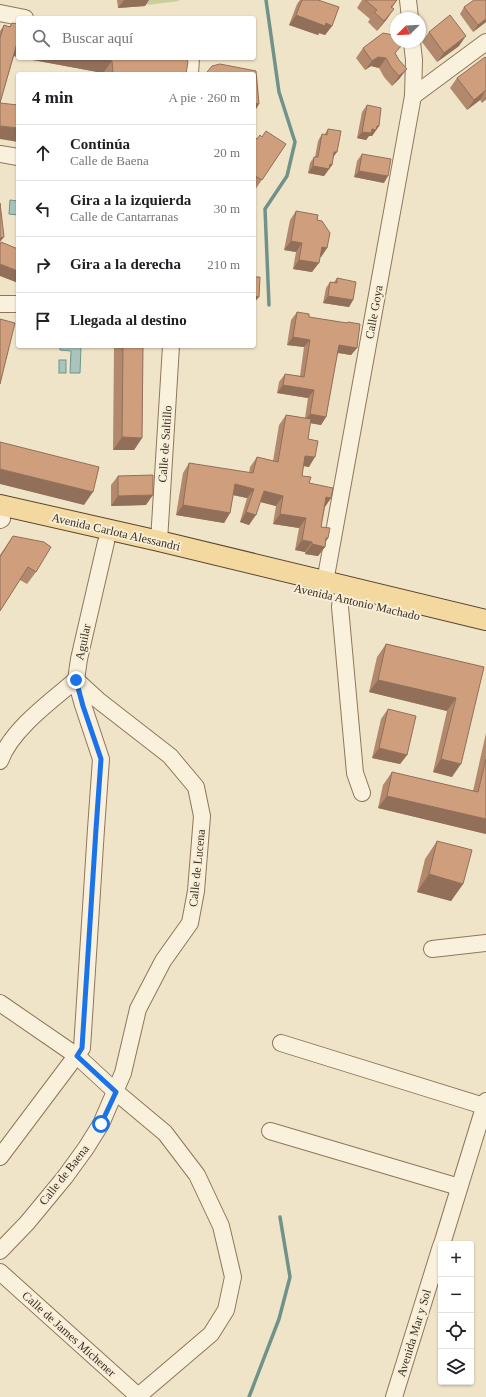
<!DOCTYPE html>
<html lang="es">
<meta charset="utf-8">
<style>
:root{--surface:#fff;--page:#f2f2f2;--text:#202124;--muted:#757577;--line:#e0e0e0}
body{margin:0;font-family:"Times New Roman",serif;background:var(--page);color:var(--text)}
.controls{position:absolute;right:12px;bottom:12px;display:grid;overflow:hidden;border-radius:4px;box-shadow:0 1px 3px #0004}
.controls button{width:36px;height:36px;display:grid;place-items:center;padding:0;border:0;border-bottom:1px solid var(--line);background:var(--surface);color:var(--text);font:20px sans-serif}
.compass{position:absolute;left:390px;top:12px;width:36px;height:36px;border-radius:50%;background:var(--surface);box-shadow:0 1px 3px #0004;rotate:246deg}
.stop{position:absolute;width:12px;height:12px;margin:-9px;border:3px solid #1a73e8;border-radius:50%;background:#fff}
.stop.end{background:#1a73e8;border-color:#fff;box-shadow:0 1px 4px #0008}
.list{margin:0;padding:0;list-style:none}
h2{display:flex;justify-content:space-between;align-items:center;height:52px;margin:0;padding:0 16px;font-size:17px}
h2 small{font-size:13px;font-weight:400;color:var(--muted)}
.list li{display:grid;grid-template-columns:26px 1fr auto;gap:12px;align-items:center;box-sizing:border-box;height:56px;padding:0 16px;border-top:1px solid var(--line)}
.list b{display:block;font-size:15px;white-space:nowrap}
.list p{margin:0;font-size:13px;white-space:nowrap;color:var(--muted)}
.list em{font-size:13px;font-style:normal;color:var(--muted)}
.icon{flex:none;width:22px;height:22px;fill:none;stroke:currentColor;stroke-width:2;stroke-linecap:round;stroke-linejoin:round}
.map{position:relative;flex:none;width:486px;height:1397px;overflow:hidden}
.search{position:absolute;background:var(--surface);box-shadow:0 1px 3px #0004;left:16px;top:16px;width:240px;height:44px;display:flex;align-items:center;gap:10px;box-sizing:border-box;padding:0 14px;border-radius:4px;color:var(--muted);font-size:15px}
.panel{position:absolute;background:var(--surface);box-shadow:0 1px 3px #0004;left:16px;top:72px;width:240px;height:276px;border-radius:4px}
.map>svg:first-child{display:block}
</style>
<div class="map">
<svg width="486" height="1397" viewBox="0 0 486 1397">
<rect width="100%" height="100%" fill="#f0e4c8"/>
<!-- green -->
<path fill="#c9cf9b" d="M146 0H179V1L147 5Z"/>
<!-- water -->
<g fill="#a9c4bc" stroke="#6f938a">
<path d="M10 200 18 201V215L9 214Z"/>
<path d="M60 346H81L80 373H70L71 351 60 350Z"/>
<rect x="59" y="360" width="7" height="13"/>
</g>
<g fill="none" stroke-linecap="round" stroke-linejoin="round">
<!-- stream -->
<g stroke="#6f938a" stroke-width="3.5">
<path d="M266 0 279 92 295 142 287 176 265 209 269 305"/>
<path d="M249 1397 279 1319 290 1277 280 1217"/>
</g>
<!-- minor casing -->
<g stroke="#8d765c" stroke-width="18">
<g id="minor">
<path d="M408 0 410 18"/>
<path d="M0 13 25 18"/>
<path d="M190 74 191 58"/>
<path d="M413 96 486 42"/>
<path d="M0 154 18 157"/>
<path d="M0 304H18"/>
<path d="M0 520 2 519"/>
<path d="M159 541 171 346"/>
<path d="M325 582 413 96 414 60 412 42"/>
<path d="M341 599 340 607 355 773 362 793"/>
<path d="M0 761C11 730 51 701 76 680L79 659 106 542"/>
<path d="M432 949 486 943"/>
<path d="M0 1003 77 1056 116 1092 165 1133 197 1175 221 1226 233 1277 226 1310 211 1334 137 1397"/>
<path d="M281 1043 484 1106"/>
<path d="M270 1131 459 1187"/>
<path d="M0 1157 82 1048 96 829 101 759 83 705 76 680"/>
<path d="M442 1244 486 1101"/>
<path d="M0 1251 27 1223 65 1177 86 1148 101 1124 123 1073 138 1009 163 961 190 923 196 891 202 816 196 787 170 756 98 700 76 680"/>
<path d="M0 1272 138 1396"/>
<path d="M394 1397 441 1246"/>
</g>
</g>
<!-- major casing -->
<g stroke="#5b4430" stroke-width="22">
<path id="major" d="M0 505 159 541 486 620"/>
</g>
<!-- minor -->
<use href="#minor" stroke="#faf1dc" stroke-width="16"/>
<!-- major -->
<use href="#major" stroke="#f3d9a0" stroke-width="20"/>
</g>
<!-- wall -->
<g fill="#b2896c">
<path d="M117 0H149L145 6 118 8Z"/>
<path d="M300 0H318L332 26 325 35 319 33 318 35 289 25 297 4Z"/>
<path d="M362 0H397L392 8 387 19 377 31 368 22 370 19 357 8Z"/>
<path d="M486 0V22L473 32 460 14 464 7Z"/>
<path d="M12 23 18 24V57L14 56 0 103V139V31L4 25 9 27Z"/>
<path d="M429 32 459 46 437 62 422 42Z"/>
<path d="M363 48 395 53 400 78 392 86 384 77 379 68 371 66 365 70 356 58Z"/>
<path d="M22 58H186V74H103V73Z"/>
<path d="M486 58V99L482 103 480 100 467 110 450 88 457 78Z"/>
<path d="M367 105 379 126 372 136H369L366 140 357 138 362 112Z"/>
<path d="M328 129 333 158 332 165 324 176 308 173 310 163 314 157H315L318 141 322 134 324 135Z"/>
<path d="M254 137 257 139 262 137 286 144 255 190 254 189Z"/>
<path d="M362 154 384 183 354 177 357 161Z"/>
<path d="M296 211 317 220 327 248 321 257H320L312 272 293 269 296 252 284 250 290 220Z"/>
<path d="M337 278 353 300 349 307 323 303 326 288 330 282H334Z"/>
<path d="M297 312 309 317 347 323 348 322 357 348 351 355 337 353 326 417 321 425 310 423 308 439 309 467 303 466 302 476 309 483 331 498 325 507 321 527 328 538 325 542V547L318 556 305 554V552L295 550 299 528 273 524 276 506 260 502 249 525 240 522 247 498 233 495 230 513 224 523 176 515 183 473 189 463 249 473 250 467 257 457 273 461 279 425 286 415 305 418 308 398 277 393 279 382 285 374 300 376 304 347 287 345 291 320Z"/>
<path d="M114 346H143L142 438 134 450H113Z"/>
<path d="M118 476 146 505 111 506V485Z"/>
<path d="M13 536 36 572 27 584 20 580 0 611V555Z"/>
<path d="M386 644 484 667 452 777 433 772 447 711 369 692 377 657Z"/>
<path d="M388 709 407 755 400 764 372 758 381 719Z"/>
<path d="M486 733V834L378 808 383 785 392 772 473 791Z"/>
<path d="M437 841 463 884 451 901 417 892 425 859Z"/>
</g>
<!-- shaded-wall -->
<g fill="#916f58">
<path d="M124 0H149L145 6 118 8Z"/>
<path d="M394 9 387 19 377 31 384 21Z"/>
<path d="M296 15 326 23 332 26 325 35 319 33 318 35 289 25Z"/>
<path d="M486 19V22L473 32 478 25Z"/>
<path d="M466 36 459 46 437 62 444 53Z"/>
<path d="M17 43H18V57L9 55Z"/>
<path d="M378 57 386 58 379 68 371 66 365 70 372 61Z"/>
<path d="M22 58H98L112 61 103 73Z"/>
<path d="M407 69 400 78 392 86 399 76Z"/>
<path d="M486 90 480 100 467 110 474 100Z"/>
<path d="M486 97V99L482 103Z"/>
<path d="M254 103 259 104 255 111H254Z"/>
<path d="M0 126 18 128V142L0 139Z"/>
<path d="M377 126H379L372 136H369L366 140 357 138 362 132 372 129Z"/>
<path d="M334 152H337L332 159Z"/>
<path d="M330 164 332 165 324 176 308 173 313 166Z"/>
<path d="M359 171 388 176 384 183 354 177Z"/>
<path d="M254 176 257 177 254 181Z"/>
<path d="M4 237 0 242V238Z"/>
<path d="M291 241 302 243 296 252 284 250Z"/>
<path d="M322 247 327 248 321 257 315 256Z"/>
<path d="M299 260 319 263 312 272 293 269Z"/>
<path d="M0 264 18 271V283L0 276Z"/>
<path d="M254 296 259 297 254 303Z"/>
<path d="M328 296 353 300 349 307 323 303Z"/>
<path d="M293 337 310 340 304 347 287 345Z"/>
<path d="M339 345 357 348 351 355 333 352Z"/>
<path d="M283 385 314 390 308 398 277 393Z"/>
<path d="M310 414 326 417 321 425 304 422Z"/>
<path d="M122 437 142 438 134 450H113Z"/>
<path d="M305 456 315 457 309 467 299 465Z"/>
<path d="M0 469 93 492 84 505 0 484Z"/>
<path d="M235 484 254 489 247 498 228 494Z"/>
<path d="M264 491 283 496 276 506 257 501Z"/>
<path d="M153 495 146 505 111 506 118 496Z"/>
<path d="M326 497 331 498 324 508Z"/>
<path d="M183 505 230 513 224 523 176 515Z"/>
<path d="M246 512 256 515 249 525 240 522Z"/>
<path d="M280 514 306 518 299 528 273 524Z"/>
<path d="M326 538H328L323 546 325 547 318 556 305 554 312 544Z"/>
<path d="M302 540 312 542 305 552 295 550Z"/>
<path d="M378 680 456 698 447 711 369 692Z"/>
<path d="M379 748 407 755 400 764 372 758Z"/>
<path d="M441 759 461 764 452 777 433 772Z"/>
<path d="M387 796 486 819V834L378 808Z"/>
<path d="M429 874 463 884 451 901 417 892Z"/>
</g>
<!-- building -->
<g fill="#cf9f7d" stroke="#916f58">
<path d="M302 0H318L339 7 332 26 326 23 325 26 296 15Z"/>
<path d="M365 0H397L391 7 394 9 384 21 374 12 377 10Z"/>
<path d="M474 0H486V19L478 25 464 7Z"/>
<path d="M450 15 466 36 444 53 429 32Z"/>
<path d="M12 23 18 24V43H17L0 103 18 105V128L0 126V38L4 25 10 27Z"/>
<path d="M383 33 393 35 396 39V42H398L401 46 395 53 399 60 407 69 399 76 391 67 386 58 378 57 372 61 363 48Z"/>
<path d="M485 57 486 58V90L474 100 457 78Z"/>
<path d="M98 58H186L188 62 186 74H113L112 61Z"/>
<path d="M220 64 256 71 259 104 254 103V74H206L207 72 212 66Z"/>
<path d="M367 105 381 108 379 126H377L376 130 372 129 371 133 362 132Z"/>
<path d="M328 129 341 131 337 152H334L332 165 330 164 329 169 313 166 314 157H318L322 134 327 135Z"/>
<path d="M266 131 286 144 262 180 257 177 254 176V137L257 139 260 135 262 137Z"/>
<path d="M362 154 391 159 388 176 359 171Z"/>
<path d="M0 203 4 237 0 238Z"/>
<path d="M296 211 318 215 317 220 322 221 330 233 327 248 322 247 319 263 299 260 302 243 291 241Z"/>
<path d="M1 242 18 249V271L0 264V245Z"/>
<path d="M254 277H260L259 297 254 296Z"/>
<path d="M337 278 356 282 353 300 328 296 330 282 337 283Z"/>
<path d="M297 312 309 314V317L347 323 348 322 360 324 357 348 339 345 326 417 310 414 314 390 283 385 285 374 304 377 310 340 293 337Z"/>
<path d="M0 319 15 323 0 384Z"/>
<path d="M123 346H143L142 438 122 437Z"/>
<path d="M286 415 311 419 308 439 318 441 315 457 305 456 302 476 311 477 309 483 333 488 331 498 326 497 321 527 330 528 328 538H326L325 547 312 544V542L302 540 306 518 280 514 283 496 264 491 256 515 246 512 254 489 235 484 230 513 183 505 189 463 253 473 257 457 278 462Z"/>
<path d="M0 442 99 467 93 492 0 469Z"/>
<path d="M153 475V495L118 496V476Z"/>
<path d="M13 536 44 542 51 547 36 572 28 567 0 611V557Z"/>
<path d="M386 644 484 667 461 764 441 759 456 698 378 680Z"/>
<path d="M388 709 416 716 407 755 379 748Z"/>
<path d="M486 759V819L387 796 392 772 478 792Z"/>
<path d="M437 841 472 850 463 884 429 874Z"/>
</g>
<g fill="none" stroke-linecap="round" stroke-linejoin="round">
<!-- route -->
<path stroke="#1a73e8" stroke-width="5" d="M76 680 83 706 101 759 96 829 82 1048 77 1056 116 1092 101 1124"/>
</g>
<g text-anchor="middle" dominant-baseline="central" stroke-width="4" stroke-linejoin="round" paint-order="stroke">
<!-- street labels -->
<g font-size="12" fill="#3d2e20" stroke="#f7eed8">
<text transform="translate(374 312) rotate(-80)">Calle Goya</text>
<text transform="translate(165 444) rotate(-86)">Calle de Saltillo</text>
<text transform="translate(116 532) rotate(13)">Avenida Carlota Alessandri</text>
<text transform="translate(357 602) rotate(13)">Avenida Antonio Machado</text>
<text transform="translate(83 642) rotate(-78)">Aguilar</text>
<text transform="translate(197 868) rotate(-84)">Calle de Lucena</text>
<text transform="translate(64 1175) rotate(-52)">Calle de Baena</text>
<text transform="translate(414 1333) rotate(-73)">Avenida Mar y Sol</text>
<text transform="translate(69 1334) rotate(42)">Calle de James Michener</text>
</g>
</g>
</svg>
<div class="controls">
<button>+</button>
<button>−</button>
<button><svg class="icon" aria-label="locate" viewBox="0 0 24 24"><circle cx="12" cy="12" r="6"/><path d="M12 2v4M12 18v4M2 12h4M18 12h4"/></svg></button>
<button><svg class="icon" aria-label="layers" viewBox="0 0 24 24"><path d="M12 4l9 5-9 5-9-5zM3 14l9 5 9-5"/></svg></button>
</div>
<svg class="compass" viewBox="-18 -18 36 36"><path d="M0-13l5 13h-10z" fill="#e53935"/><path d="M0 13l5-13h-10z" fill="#757577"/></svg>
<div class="stop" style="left:101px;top:1124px"></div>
<div class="stop end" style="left:76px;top:680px"></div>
<div class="search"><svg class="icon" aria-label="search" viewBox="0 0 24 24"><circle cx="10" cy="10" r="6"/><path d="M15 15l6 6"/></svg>Buscar aquí</div>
<section class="panel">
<h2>4 min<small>A pie · 260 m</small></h2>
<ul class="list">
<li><svg class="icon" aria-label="ahead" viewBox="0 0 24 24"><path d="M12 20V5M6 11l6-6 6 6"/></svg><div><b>Continúa</b><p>Calle de Baena</p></div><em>20 m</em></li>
<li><svg class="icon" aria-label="left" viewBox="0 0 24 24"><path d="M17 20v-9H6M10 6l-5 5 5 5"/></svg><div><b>Gira a la izquierda</b><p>Calle de Cantarranas</p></div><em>30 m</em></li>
<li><svg class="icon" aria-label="right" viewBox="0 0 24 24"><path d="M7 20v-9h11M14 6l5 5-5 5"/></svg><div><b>Gira a la derecha</b></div><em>210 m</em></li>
<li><svg class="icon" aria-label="arrive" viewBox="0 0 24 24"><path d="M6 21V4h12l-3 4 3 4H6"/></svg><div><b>Llegada al destino</b></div></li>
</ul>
</section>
</div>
